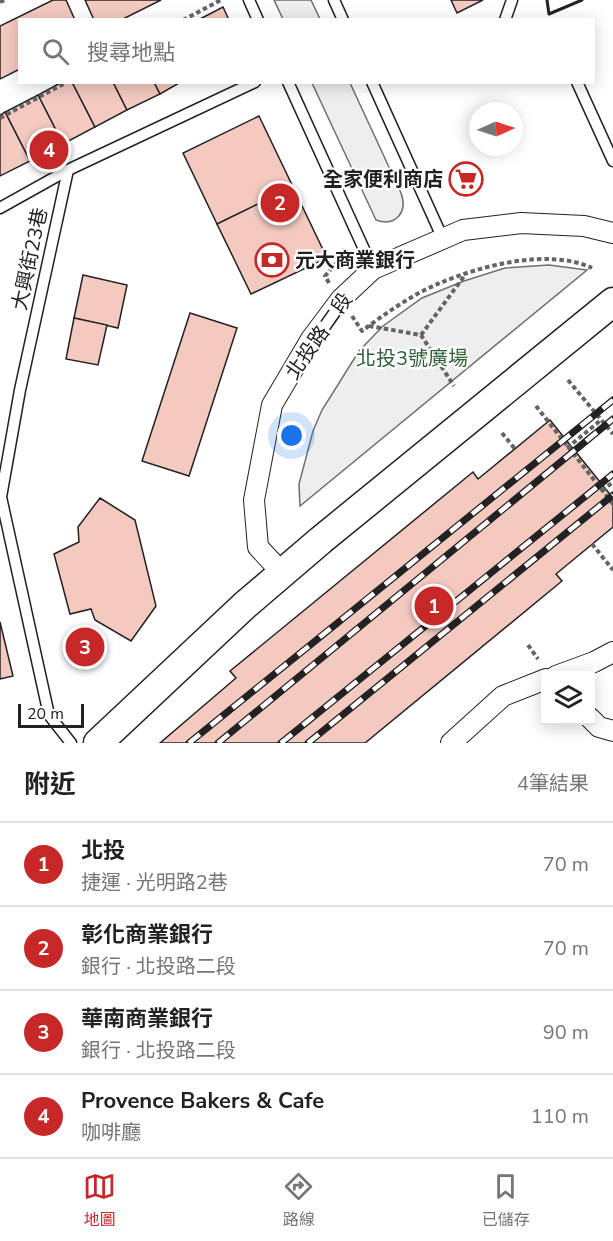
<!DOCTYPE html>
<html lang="zh-TW">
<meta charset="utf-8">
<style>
:root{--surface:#fff;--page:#f2f2f2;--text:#222;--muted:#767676;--line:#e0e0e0;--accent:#c62828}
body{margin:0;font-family:"Nunito Sans","Noto Sans TC",sans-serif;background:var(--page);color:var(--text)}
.controls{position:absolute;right:18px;bottom:18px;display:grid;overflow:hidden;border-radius:0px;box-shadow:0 3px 15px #0003}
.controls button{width:54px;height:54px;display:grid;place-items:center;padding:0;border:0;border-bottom:2px solid var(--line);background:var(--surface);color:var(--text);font:30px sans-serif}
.compass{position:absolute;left:469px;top:102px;width:54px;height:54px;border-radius:50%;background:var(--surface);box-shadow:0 3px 15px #0003;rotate:87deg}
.scale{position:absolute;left:18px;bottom:15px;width:66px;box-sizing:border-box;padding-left:6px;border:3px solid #222;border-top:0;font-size:16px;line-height:21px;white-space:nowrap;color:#222;-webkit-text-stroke:4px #fff;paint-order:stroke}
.you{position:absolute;left:292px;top:436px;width:21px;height:21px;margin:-15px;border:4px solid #fff;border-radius:50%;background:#1a73e8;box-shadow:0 0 0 9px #1a73e833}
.badge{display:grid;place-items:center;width:39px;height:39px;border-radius:50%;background:var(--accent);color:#fff;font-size:20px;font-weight:700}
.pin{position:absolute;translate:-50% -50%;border:3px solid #fff;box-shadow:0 2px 6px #0006}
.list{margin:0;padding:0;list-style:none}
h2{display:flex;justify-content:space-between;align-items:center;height:78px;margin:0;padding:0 24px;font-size:26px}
h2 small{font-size:20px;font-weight:400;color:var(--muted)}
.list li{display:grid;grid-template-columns:39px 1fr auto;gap:18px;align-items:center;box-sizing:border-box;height:84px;padding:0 24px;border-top:2px solid var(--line)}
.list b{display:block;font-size:22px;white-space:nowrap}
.list p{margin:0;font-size:20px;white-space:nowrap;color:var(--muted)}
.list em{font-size:20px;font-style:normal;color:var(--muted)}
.icon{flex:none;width:33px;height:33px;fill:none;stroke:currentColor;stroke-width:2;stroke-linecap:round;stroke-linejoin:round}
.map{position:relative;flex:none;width:613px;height:743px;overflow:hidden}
.search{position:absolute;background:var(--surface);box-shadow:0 3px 15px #0003;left:18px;right:18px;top:18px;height:66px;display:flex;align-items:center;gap:15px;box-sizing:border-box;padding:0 21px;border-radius:0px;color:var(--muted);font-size:22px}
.sheet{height:414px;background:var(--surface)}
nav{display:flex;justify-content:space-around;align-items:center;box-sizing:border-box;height:84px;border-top:2px solid var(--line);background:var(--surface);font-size:16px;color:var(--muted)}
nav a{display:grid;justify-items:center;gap:3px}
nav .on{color:var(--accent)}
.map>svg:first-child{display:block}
</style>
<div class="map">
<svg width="613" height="743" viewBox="0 0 613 743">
<rect width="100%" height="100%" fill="#fff"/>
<!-- green -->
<g fill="#eee" stroke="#6f6f6f" stroke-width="1.5">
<path d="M274 0H311L320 19H283Z"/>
<path d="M312 83H350L401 193C408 212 396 227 376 220Z"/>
<path d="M549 265 587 270 300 506 299 484 313 431 322 410 359 351 383 326 422 298 464 281 505 268Z"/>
</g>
<!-- building -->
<g fill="#f3c9c0" stroke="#222" stroke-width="1.5">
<path d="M53 0H66L75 20H20V69L0 79V26Z"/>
<path d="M85 0H161L121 20H94Z"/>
<path d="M451 0H483L457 13Z"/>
<path d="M223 7 229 20H198Z"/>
<path d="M62 82H72L95 127 63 144 38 95Z"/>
<path d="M72 82H113L127 110 95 127Z"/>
<path d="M113 82H154L160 94 127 110Z"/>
<path d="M154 82H181L160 94Z"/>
<path d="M38 95 63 144 30 161 5 112Z"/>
<path d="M5 112 30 161 0 176V115Z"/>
<path d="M259 116 293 187 217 224 183 153Z"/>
<path d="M293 187 327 258 251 294 217 224Z"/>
<path d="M83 275 127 285 118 328 74 318Z"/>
<path d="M190 313 237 328 189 476 142 461Z"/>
<path d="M74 318 107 325 98 365 66 359Z"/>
<path d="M550 420 613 498V527L556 574 562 581 365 743H160L236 678 230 671 473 472 478 479Z"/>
<path d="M100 498 135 520 156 606 131 641 95 620 91 609 70 614 54 554 79 542 78 527Z"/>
<path d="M0 622 13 676 0 679Z"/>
</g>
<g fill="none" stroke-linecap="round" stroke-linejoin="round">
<!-- lane casing -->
<g stroke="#222" stroke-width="13">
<g id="lane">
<path d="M249 0 258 20"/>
<path d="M334 0 343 20"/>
<path d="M505 20 512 0"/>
<path d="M288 82 373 269"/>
<path d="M372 82 443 239"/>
<path d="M577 82 613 161"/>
<path d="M68 170 20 390 1 497 49 715 71 743"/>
<path d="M0 208 68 170 255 82"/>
</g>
</g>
<!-- street casing -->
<g stroke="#222" stroke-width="22">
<g id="street">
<path d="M283 574 258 547 254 500 272 405 311 339 341 299 373 269 463 230 521 223 584 226 613 233"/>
<path d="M556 676 594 662 613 652"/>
<path d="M590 718 599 727 613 731"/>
<path d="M451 743 503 696 546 679"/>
</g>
</g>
<!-- secondary casing -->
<g stroke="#222" stroke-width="31">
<path id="secondary" d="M98 743 245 605 321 540 613 302"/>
</g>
<!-- path -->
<g stroke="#646464" stroke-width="4" stroke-dasharray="4.5 3" stroke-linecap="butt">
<path d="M0 2 5 0"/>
<path d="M183 20 221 0"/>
<path d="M0 118 67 82"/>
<path d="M329 283 325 276 340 259 345 247"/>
<path d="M352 316 362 331C386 313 413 294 440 283 483 265 549 248 592 268"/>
<path d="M369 326 421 335 454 386"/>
<path d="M421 335 465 275"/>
<path d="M568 380 613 434"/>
<path d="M536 406 613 504"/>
<path d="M502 433 515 449"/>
<path d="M567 448 601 420"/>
<path d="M602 491 613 482"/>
<path d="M592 544 613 570"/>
<path d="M528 645 538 659"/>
</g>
<!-- lane -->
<use href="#lane" stroke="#fff" stroke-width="10"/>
<!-- street -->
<use href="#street" stroke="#fff" stroke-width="20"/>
<!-- secondary -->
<use href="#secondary" stroke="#fff" stroke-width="28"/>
<!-- rail casing -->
<g stroke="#222" stroke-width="7">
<g id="rail">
<path d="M189 743 613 400"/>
<path d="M218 743 613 419"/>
<path d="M281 743 613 474"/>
<path d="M308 743 613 495"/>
</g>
</g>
<!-- rail -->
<use href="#rail" stroke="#fff" stroke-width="4.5" stroke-dasharray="14" stroke-linecap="butt"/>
<!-- wall -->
<path stroke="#222" stroke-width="3" d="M547 0 549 14 582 0"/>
</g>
<!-- icons -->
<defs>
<g id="supermarket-ring" transform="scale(1.725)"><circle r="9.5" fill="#fff" stroke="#c62828" stroke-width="1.5"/><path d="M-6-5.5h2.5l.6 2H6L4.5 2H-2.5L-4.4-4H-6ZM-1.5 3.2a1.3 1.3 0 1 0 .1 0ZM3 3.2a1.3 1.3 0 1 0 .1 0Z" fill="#c62828"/></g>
<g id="bank-ring" transform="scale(1.725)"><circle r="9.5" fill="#fff" stroke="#c62828" stroke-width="1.5"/><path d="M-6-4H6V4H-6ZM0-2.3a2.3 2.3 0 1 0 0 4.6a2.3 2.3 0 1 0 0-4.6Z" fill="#c62828"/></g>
</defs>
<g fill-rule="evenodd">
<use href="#supermarket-ring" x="466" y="179"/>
<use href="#bank-ring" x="272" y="260"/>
</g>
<g text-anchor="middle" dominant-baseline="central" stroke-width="4.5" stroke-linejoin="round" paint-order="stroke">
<!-- poi labels -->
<g font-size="20" font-weight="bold" fill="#222" stroke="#fff" text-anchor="end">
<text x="443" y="179">全家便利商店</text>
<text x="295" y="260" text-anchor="start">元大商業銀行</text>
</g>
<!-- street labels -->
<g font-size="20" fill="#222" stroke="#fff">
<text transform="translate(30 259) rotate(-78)">大興街23巷</text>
<text transform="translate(319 336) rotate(-55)">北投路二段</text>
</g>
<!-- park labels -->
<g font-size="20" fill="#2f5e38" stroke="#fff">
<text x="412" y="358">北投3號廣場</text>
</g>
</g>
</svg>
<div class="controls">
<button><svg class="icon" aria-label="layers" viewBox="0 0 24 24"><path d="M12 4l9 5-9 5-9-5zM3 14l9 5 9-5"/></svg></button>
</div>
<svg class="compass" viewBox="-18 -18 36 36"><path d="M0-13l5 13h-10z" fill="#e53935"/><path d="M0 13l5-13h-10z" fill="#767676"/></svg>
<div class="scale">20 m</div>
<div class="you"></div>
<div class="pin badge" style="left:434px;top:606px">1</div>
<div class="pin badge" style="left:280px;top:203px">2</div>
<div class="pin badge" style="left:85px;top:647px">3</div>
<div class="pin badge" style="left:49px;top:150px">4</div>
<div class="search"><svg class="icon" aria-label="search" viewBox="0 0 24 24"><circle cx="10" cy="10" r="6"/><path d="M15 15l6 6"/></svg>搜尋地點</div>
</div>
<section class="sheet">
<h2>附近<small>4筆結果</small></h2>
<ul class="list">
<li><span class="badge">1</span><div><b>北投</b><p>捷運 · 光明路2巷</p></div><em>70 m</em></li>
<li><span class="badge">2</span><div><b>彰化商業銀行</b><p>銀行 · 北投路二段</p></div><em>70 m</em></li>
<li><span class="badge">3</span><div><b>華南商業銀行</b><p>銀行 · 北投路二段</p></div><em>90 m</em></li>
<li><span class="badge">4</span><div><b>Provence Bakers &amp; Cafe</b><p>咖啡廳</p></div><em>110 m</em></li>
</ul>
</section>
<nav>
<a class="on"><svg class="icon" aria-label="map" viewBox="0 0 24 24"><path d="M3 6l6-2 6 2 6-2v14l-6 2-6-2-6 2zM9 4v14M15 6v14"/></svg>地圖</a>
<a><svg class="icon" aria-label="directions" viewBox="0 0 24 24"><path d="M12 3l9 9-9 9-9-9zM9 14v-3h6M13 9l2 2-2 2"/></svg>路線</a>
<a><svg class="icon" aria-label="saved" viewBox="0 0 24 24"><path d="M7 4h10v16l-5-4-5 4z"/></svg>已儲存</a>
</nav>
